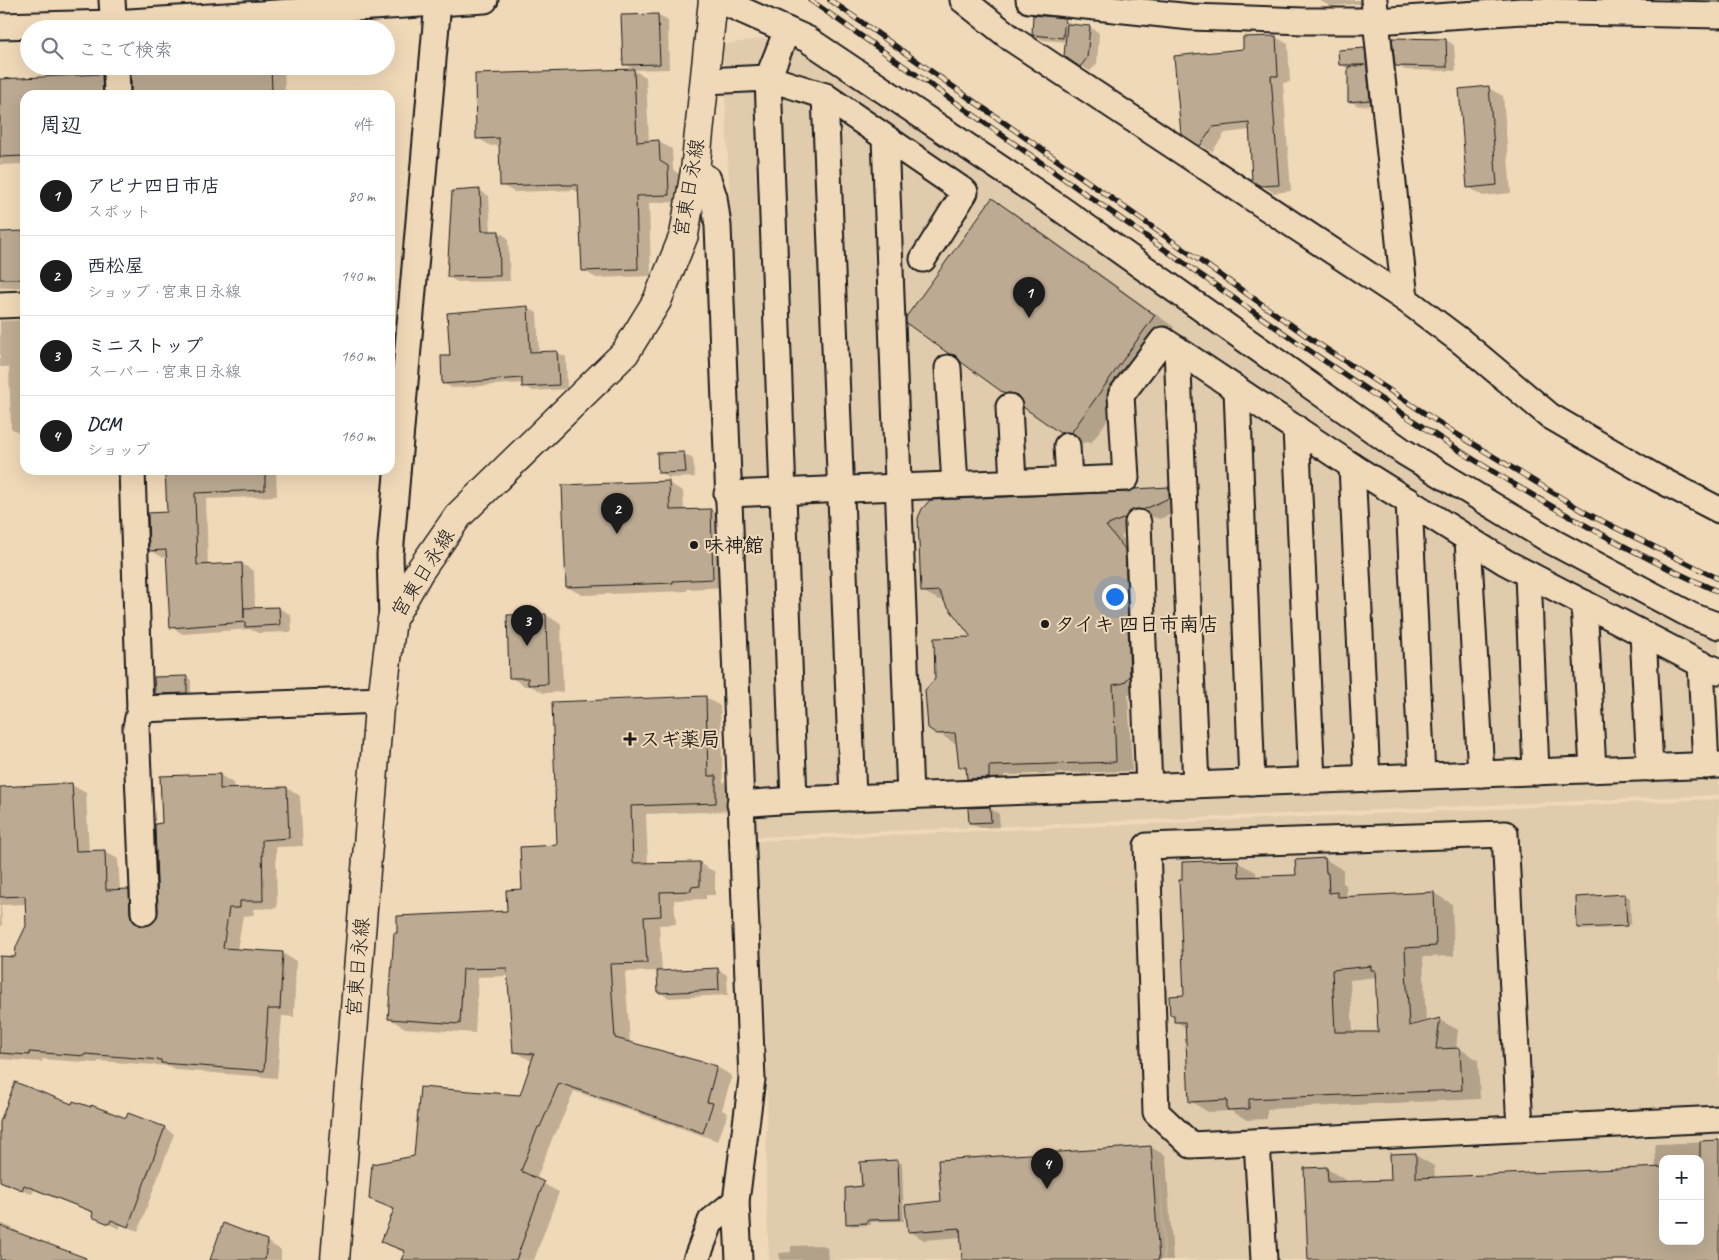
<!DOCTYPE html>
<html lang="ja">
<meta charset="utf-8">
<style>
:root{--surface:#fff;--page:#f2f2f3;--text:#1f2937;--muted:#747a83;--line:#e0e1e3;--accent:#1c1c1c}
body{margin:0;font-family:Caveat,"Klee One",sans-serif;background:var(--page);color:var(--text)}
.controls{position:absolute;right:15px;bottom:15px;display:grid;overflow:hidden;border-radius:10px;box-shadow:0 5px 20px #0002}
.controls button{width:45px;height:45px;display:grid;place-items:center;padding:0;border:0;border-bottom:1px solid var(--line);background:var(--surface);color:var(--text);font:25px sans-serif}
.you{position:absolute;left:1114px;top:596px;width:18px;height:18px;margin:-12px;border:4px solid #fff;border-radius:50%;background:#1a73e8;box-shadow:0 0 0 8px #1a73e833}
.badge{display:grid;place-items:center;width:32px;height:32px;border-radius:50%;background:var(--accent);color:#fff;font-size:16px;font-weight:700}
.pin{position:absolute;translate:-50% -41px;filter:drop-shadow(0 1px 2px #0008)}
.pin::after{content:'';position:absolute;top:26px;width:18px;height:15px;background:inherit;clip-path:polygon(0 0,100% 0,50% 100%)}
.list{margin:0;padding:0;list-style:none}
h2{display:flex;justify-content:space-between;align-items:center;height:65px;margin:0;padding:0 20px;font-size:21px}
h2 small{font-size:16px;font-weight:400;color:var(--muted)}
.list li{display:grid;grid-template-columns:32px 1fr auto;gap:15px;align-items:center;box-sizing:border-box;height:80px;padding:0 20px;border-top:1px solid var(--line)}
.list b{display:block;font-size:19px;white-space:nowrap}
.list p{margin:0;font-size:16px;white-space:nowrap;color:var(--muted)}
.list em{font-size:16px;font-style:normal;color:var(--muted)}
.icon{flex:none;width:28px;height:28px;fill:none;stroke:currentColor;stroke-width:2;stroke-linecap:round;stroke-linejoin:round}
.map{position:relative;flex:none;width:1719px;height:1260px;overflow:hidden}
.search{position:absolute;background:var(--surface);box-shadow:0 5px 20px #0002;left:20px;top:20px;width:375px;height:55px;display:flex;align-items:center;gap:12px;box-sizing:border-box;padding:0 18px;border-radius:28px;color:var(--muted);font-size:19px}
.panel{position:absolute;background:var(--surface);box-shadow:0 5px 20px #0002;left:20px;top:90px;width:375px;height:385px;border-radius:15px}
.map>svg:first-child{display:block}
</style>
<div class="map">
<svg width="1719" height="1260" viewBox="0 0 1719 1260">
<rect width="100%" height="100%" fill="#f0d9b8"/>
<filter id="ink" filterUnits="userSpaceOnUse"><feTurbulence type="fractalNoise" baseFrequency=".02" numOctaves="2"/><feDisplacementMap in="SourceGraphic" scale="10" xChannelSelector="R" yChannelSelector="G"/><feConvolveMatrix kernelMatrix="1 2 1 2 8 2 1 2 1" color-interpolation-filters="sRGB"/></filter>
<g filter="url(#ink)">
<!-- built -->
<g fill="#e0cbad" fill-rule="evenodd">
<path d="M764 38 816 56 1033 206 1449 488 1719 634V795L757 837 723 45Z"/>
<path d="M1719 799V1260H1166L1160 1169 1163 1260H769L766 1188 767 1056 757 841ZM1663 1159H1700V1241H1663Z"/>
</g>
<!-- shadow -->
<g fill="#0003" fill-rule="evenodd">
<path d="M1319 0H1369V3L1330 6Z"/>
<path d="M658 15 668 21 669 69 634 70 625 64Z"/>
<path d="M1064 19 1075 26 1090 27 1099 33 1097 64 1090 71 1081 66 1067 42 1043 40 1033 34Z"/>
<path d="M1276 37 1288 44 1290 82 1283 83 1291 191 1274 193 1262 185 1250 130 1225 133 1212 152 1200 145 1244 51Z"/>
<path d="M1446 40 1454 45 1456 71 1405 70 1396 65Z"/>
<path d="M1364 50 1373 55 1378 105 1358 106 1350 101 1349 69 1340 64Z"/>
<path d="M132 66H284L285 95H133Z"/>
<path d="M633 70 646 77 649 142H659L672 149 673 170 681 175 682 202 649 203 651 276 596 278 583 270 579 192 574 190 514 192 501 185 500 145 491 146 478 138Z"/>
<path d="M102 75 115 83 116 95H25V164L0 165V81Z"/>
<path d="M1488 88 1503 96 1511 193 1483 196 1468 187Z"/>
<path d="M479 190 489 196 491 233 499 232 508 238 510 281 458 282 448 277Z"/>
<path d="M992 199 1012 211 1174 327 1091 443 1086 442 1081 444 1061 432 1023 403 1006 393 950 353Z"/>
<path d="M0 233H25V287L0 288Z"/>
<path d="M528 308 537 313 539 353 556 352 566 357 567 389 533 391 524 386V383L452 388 443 383Z"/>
<path d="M25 320V433H19L11 428 9 367H0V321Z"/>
<path d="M683 453 693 459 695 477 669 478 659 472Z"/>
<path d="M166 470H276L277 496 206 499 208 566 242 564 254 571 255 609 279 608 291 615 292 632 258 633 250 629 183 634 171 627 167 557H162L150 550 168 513Z"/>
<path d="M668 483 683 491 684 511 710 510 725 518 728 587 687 589V591L582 595 567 587Z"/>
<path d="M1168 488 1185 498V508L1160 519 1154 517 1147 519 1141 527 1121 536 1141 560V691L1128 694 1132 771 1004 775 1005 787 984 788 968 778V771L960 767 957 743H954L938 733 974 638 945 600H939L922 591 1127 494ZM961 732V734L943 735V733Z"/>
<path d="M546 615 561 624 563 692 544 693 531 686H525L510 677Z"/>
<path d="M187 677 191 680V695L161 696 156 693Z"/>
<path d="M705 697 720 706 723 782 731 786V811L646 814 648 864 699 863 715 872V895H706V899L674 900 676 924 659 925 662 972 718 969 727 975 728 995 669 998 659 992V971L625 972 630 1043 717 1067 732 1076 722 1110 728 1113 718 1141 574 1091 555 1135 554 1134 536 1180 559 1192 534 1260H403L405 1253 383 1242 394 1211 370 1198 415 1157 521 1097 533 1060H530L514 1051 509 976 478 977 475 1033 405 1028 390 1019 508 913 523 890 559 846Z"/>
<path d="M220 775 233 783 234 790 287 788 300 796 303 846 276 847 277 908 253 909 254 915 243 916 237 950 282 953 296 961 294 1017 282 1016 277 1078 176 1070 169 1066 98 1061V1063L42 1059V1062L0 1059V963L16 958 27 927 26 904 1 905 2 926H0V788L72 785 86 793 89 852 104 851 118 859 120 890H128L142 898 143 921 145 927 153 925 158 919 163 825Z"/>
<path d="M990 808 999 814 1000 827 980 828 970 823Z"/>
<path d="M1325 859 1343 870V883L1346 885 1347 898 1434 893 1452 904 1454 956 1423 957 1426 1023 1440 1020 1458 1030 1456 1049H1460L1478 1060 1480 1099 1267 1109V1119L1247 1120 1231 1111 1208 1112 1190 1101 1187 1028 1175 1021V1016L1171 1014 1185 996 1237 862 1256 872V878L1297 876ZM1377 977 1379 1033H1353L1350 980Z"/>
<path d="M1625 895 1630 898 1631 924 1581 927V929L1578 927 1577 899Z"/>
<path d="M1631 927 1583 930 1581 929Z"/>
<path d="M73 1105 164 1128 174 1134 138 1231 121 1225 119 1229 93 1216 94 1213 34 1190 32 1194 0 1182V1126Z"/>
<path d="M1719 1142V1260H1310L1327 1169 1346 1180V1183L1393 1181 1415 1155 1434 1166 1435 1179 1656 1169 1655 1144ZM1663 1159H1700V1241H1663Z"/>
<path d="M1151 1147 1166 1156 1173 1260H963L962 1237 924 1240 909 1231 942 1203Z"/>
<path d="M897 1161 902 1164 904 1221 871 1222V1225L852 1226 847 1223 863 1187Z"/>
<path d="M0 1223 10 1227 21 1233V1235L86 1260H0Z"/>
<path d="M266 1241 281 1250V1260H211Z"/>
<path d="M823 1245 827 1248 828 1260H780L779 1253 791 1252V1246Z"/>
</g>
<!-- building -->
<g fill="#bcaa92" stroke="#1c1c1c" fill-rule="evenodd">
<path d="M658 14 660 64 623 65 621 15Z"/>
<path d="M1033 15 1065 18 1063 38 1032 35Z"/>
<path d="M1067 24 1090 26 1087 58 1080 67 1064 56Z"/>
<path d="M1276 36 1278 76H1271L1279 185 1261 186 1252 181 1249 123 1213 127 1200 146 1181 134 1174 56 1243 49V37Z"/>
<path d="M1392 38 1446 39 1447 67 1395 66Z"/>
<path d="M1365 48 1370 100 1348 102V67L1365 65H1339L1338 50Z"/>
<path d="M131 66H271L272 90H270V95H131Z"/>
<path d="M634 69 637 142 659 140 660 161 668 166 669 195 636 196 638 269 582 271 578 185H562V184L500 186 499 138 476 139 475 74Z"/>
<path d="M102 74 103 95H25V156L0 157V79Z"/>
<path d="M1489 86 1497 185 1467 188 1459 89Z"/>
<path d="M480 189 482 231H499L500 276 447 277 452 191Z"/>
<path d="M992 198 1155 315 1071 433 1066 432 1060 433 1023 407 1021 400 1016 394 1009 393 1005 394 961 362 955 355 949 354 906 323V317Z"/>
<path d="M25 231V279H0V232Z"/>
<path d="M528 306 530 352 557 351 559 385 522 387V378L442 384 441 356H450L447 313Z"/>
<path d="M684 452 686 472 658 473 657 453Z"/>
<path d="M165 470H265V490L195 493 197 565 242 563 244 618V608L279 607 280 625 245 627V622L170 628 166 550 149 551 148 513 167 512Z"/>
<path d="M669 481 670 510 711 509 713 579 673 581V583L566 587 562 485Z"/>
<path d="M1169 487V498L1143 510 1137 509 1131 511 1125 518 1106 526 1125 549 1130 676 1124 683 1113 685 1116 762 989 766V778L967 779 966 767H959L955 733 937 734 928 728 925 690 935 679 934 638 971 637 945 603 939 591 921 592 918 518 922 509 930 500 1127 492 1135 489Z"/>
<path d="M546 614 548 684 528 685V678H509L507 615Z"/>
<path d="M187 676V693L155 694 154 677Z"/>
<path d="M706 696 708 776H716V803L631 806 633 863 700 862V886L691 887V891L660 892 661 916 644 917 647 963 610 964 615 1038 717 1066 707 1102 713 1103 703 1133 559 1083 540 1127H538L521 1171 544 1182 516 1260H401L405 1251 381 1242 394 1209 369 1199 372 1164 414 1156 420 1087 520 1095 534 1054 513 1052 507 968 463 969 460 1024 388 1019 394 933H397V916L507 911 506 890 522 889 520 847 557 845 552 702Z"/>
<path d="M220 774V789L287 787 289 838 262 840 263 901H240V908H229L223 948 283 952 280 1009H268L264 1071 161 1063V1060L85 1054V1056L29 1052V1055L0 1053V956L15 957 16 947 26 926 25 896 0 897V787L72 783 76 851 105 850 106 890 129 889 130 913 132 919 138 925 145 926 151 924 156 919 158 911 155 824 162 823 160 776Z"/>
<path d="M990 807 991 822 969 823 968 808Z"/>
<path d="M1325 858 1326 873H1328L1329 893 1337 892 1338 897 1434 892 1436 946 1405 948 1409 1026 1440 1018 1436 1049 1460 1048 1462 1090 1249 1099V1109L1227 1110V1100L1189 1102 1185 1022H1174V1015H1170L1169 996 1184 995 1179 880H1182V862L1238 860 1239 877 1296 875 1295 860ZM1371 966V970H1375L1378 1032H1335L1332 970Z"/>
<path d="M1625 894 1627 926 1577 928 1576 897Z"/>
<path d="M718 968 719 990 658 993 657 971Z"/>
<path d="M15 1082 72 1104 73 1101 91 1107V1105L126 1118 128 1113 165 1127 128 1227 111 1220 109 1224 92 1217 93 1212 24 1185 22 1190 0 1181V1122Z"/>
<path d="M1719 1140V1260H1308L1304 1168 1327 1167 1328 1182 1391 1180 1390 1154 1416 1153V1178L1663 1167V1241H1700V1141Z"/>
<path d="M1151 1146 1159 1260H962L960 1228 908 1232 905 1205 941 1201 938 1160Z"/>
<path d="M898 1160 900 1219 867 1220V1223L846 1224 845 1188 862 1186 860 1162Z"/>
<path d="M223 1223 267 1240 265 1260H210Z"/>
<path d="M0 1226 86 1258 85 1260H0Z"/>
</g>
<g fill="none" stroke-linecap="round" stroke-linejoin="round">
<!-- minor casing -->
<g stroke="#1c1c1c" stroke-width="29">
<g id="minor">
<path d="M112 0 114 29"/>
<path d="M719 0 807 39 1061 209 1404 452 1553 542 1692 616 1719 626"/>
<path d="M963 0 1012 39 1405 299 1462 342 1550 416 1655 477 1719 510"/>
<path d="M1029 0 1191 17 1303 21H1377L1522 11 1719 15"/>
<path d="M1374 0 1405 299"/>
<path d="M0 26 113 23 485 0"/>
<path d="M116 66 117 95"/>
<path d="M705 81 768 78 787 30"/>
<path d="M825 96 853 798"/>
<path d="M885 138 910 796"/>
<path d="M695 171 708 179 714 197 718 226 752 1079 736 1201 739 1260"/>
<path d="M0 305 25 304"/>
<path d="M1177 349 1196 785"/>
<path d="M948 368 955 485"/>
<path d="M1237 389 1252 783"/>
<path d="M1009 407 1013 482"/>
<path d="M1296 428 1312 781"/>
<path d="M1067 446 1069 480"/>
<path d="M1352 466 1367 779"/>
<path d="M132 470 140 709 136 727 144 912"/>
<path d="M727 494 1126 478 1121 395 1163 340 1352 466 1505 562 1701 664 1719 671"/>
<path d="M1409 501 1422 776"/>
<path d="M1138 523 1149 787"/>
<path d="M1468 539 1481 774"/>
<path d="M1528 574 1536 772"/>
<path d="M1584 603 1593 770"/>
<path d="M392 619 390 555 438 2"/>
<path d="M1643 634 1650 768"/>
<path d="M1701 664 1706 766"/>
<path d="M140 709 382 700"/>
<path d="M794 800 768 78 825 96 965 192 923 259"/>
<path d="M740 804 794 800 1719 765"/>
<path d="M1520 1129 1505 834 1147 846 1156 1112 1191 1145C1367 1136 1543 1128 1719 1119"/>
<path d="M1257 1142 1264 1260"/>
<path d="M696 1260 711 1221 736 1201"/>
</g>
</g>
<!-- major casing -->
<g stroke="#1c1c1c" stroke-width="31">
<path id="major" d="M335 1260 379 707 382 700 392 619 419 572 458 516 625 353 657 301 684 235 695 171 713 0"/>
</g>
<!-- minor -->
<use href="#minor" stroke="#f0d9b8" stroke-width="25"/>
<!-- major -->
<use href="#major" stroke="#f0d9b8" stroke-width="28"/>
<!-- rail casing -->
<g stroke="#1c1c1c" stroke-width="5.5">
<g id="rail">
<path d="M810 0C948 97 1087 195 1225 292 1382 402 1543 514 1719 592"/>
<path d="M830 0 1314 341 1455 433 1588 514 1719 579"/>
</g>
</g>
<!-- rail -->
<use href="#rail" stroke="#f0d9b8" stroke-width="4" stroke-dasharray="11" stroke-linecap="butt"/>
</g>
</g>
<!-- markers -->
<g fill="#1c1c1c" stroke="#f0d9b8" stroke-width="2">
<circle cx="694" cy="545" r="5"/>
<circle cx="1045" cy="624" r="5"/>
<path d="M627.5 731.5h5v5h5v5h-5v5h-5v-5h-5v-5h5z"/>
</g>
<g text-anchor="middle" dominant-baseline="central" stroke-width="4" stroke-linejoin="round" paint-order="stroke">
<!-- street labels -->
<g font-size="20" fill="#1c1c1c" stroke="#f0d9b8">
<text transform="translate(689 188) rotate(-80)">宮東日永線</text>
<text transform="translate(423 573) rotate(-58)">宮東日永線</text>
<text transform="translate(358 967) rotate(-85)">宮東日永線</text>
</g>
<!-- poi labels -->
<g font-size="20" font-weight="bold" fill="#1c1c1c" stroke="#f0d9b8" text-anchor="start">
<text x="704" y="545">味神館</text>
<text x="1055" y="624">タイキ 四日市南店</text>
<text x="640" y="739">スギ薬局</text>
</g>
</g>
</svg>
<div class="controls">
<button>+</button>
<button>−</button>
</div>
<div class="you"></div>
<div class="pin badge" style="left:1029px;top:318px">1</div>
<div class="pin badge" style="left:617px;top:534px">2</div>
<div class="pin badge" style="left:527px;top:646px">3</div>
<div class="pin badge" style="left:1047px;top:1189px">4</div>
<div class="search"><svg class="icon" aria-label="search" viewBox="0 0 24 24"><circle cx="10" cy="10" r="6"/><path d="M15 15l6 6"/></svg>ここで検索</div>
<section class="panel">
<h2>周辺<small>4件</small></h2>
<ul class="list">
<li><span class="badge">1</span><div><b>アピナ四日市店</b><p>スポット</p></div><em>80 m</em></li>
<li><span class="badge">2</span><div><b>西松屋</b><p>ショップ · 宮東日永線</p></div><em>140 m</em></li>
<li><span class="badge">3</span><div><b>ミニストップ</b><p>スーパー · 宮東日永線</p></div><em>160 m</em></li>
<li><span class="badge">4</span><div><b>DCM</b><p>ショップ</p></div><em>160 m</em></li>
</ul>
</section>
</div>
